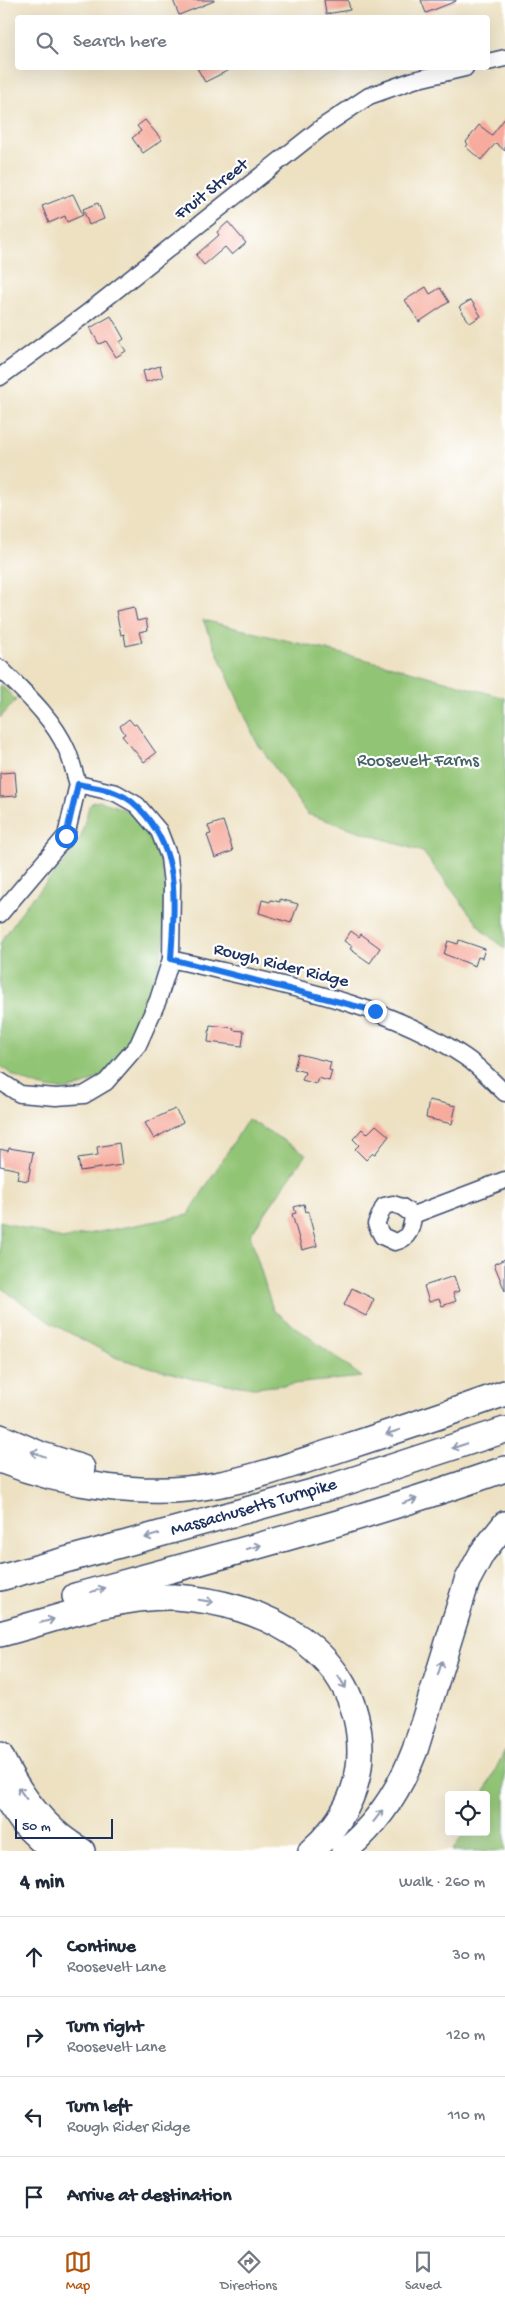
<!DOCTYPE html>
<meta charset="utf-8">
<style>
:root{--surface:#fff;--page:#f2f2f3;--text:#1f2937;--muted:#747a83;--line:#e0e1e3;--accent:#b45309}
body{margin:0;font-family:"Gochi Hand",sans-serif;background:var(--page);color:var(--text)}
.controls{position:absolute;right:15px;bottom:15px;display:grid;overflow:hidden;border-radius:5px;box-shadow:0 5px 20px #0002}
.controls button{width:45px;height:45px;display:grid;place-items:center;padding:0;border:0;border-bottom:1px solid var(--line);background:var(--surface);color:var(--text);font:25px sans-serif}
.scale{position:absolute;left:15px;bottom:12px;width:98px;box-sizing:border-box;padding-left:5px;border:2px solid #1b2f5e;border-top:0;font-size:14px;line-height:18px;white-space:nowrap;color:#1b2f5e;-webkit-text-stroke:4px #fff;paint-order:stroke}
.stop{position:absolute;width:15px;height:15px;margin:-11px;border:4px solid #1a73e8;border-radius:50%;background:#fff}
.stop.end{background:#1a73e8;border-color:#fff;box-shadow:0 1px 5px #0008}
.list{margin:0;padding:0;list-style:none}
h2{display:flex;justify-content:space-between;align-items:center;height:65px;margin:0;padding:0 20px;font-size:21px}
h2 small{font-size:16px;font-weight:400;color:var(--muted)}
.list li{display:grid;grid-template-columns:32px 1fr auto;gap:15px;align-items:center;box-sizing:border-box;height:80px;padding:0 20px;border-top:1px solid var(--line)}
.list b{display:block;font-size:19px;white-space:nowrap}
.list p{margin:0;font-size:16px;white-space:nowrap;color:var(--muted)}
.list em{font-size:16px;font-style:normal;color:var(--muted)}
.icon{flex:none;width:28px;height:28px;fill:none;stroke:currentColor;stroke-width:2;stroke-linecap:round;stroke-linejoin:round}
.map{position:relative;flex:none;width:505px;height:1851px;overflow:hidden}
.search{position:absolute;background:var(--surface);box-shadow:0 5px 20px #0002;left:15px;right:15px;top:15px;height:55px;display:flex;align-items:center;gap:12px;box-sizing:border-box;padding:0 18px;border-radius:5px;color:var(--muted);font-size:19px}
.sheet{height:385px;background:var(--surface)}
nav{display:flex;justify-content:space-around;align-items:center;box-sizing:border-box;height:70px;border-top:1px solid var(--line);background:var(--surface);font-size:14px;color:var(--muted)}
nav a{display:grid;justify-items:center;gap:2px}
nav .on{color:var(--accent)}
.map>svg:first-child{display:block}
</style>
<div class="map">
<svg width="505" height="1851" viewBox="0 0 505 1851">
<rect width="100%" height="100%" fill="#fff"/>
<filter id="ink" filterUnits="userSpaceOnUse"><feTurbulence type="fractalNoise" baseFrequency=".02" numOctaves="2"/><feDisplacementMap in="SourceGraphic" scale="10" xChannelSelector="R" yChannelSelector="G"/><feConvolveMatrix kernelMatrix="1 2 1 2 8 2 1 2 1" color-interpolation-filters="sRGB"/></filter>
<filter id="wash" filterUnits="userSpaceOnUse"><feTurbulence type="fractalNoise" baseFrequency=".0096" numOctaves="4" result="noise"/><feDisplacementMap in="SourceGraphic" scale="20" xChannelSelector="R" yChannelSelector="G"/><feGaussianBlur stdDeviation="1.12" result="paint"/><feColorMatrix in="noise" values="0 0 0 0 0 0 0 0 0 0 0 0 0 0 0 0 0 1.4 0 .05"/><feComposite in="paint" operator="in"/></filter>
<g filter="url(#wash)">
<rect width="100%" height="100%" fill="#ede1c2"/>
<!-- green -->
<g fill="#92c474" stroke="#567a69">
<path d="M203 620 392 666 505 698V949L483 931 423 852 307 814 256 741Z"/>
<path d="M0 684 16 700 0 718Z"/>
<path d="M98 801C118 805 137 814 148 832 194 901 146 1123 36 1085 22 1080 10 1075 0 1065V943L27 904 67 860 81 836 89 806 93 802Z"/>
<path d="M248 1119 306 1154 250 1235 273 1310 362 1377 254 1388 193 1379 117 1358 51 1323 0 1287V1221L62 1239 188 1215Z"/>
<path d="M505 1750V1851H452L465 1832H486V1795H483Z"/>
</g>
<g id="blocks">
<!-- building -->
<g fill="#f6ab9d">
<path d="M173 0H214V1L179 15Z"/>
<path d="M324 0H348L350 10 326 14Z"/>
<path d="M421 0H456V1L426 13Z"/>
<path d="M197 68H233L205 82Z"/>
<path d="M505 118V151L496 143 481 160 466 147 468 144 466 142 479 125 492 135Z"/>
<path d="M145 120 162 140 143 153 132 138 141 131 137 126Z"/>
<path d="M73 194 83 215 67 222 65 216 49 223 42 206Z"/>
<path d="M98 203 104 219 89 225 83 209Z"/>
<path d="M228 222 246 243 232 255 225 247 204 265 196 255 219 235 217 232Z"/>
<path d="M426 287 430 294 440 288 449 302 419 322 405 300Z"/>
<path d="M471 300 481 316 470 323 459 307Z"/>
<path d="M111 316 124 339 120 342 126 351 116 357 106 341 99 344 90 328Z"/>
<path d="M160 366 163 377 146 382 143 371Z"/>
<path d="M134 607 137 621 146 619 148 630 139 632 142 642 126 646 124 634 121 635 116 611Z"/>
<path d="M129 719 134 725 136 724 156 753 144 762 122 736 125 734 120 726Z"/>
<path d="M15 772 17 796 0 797V773Z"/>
<path d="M223 821 233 851 215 858 207 835 211 834 208 826Z"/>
<path d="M280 899 298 904 291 923 259 913 262 900 270 902 271 900 280 902Z"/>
<path d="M351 931 359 937 361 934 380 948 370 963 350 949 352 946 344 941Z"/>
<path d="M459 940 485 949 482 958 478 957 475 966 444 954 448 941 458 944Z"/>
<path d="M210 1025 234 1028 233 1030 244 1031 242 1046 208 1042Z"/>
<path d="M298 1054 331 1062 329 1070 332 1071 329 1081 318 1078 316 1084 302 1080 305 1072 294 1069Z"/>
<path d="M429 1100 456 1106 452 1124 426 1118Z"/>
<path d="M175 1109 183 1122 154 1139 145 1123Z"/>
<path d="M376 1125 389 1136 375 1154 373 1153 366 1160 355 1149 359 1145 353 1139 362 1129 367 1134Z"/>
<path d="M119 1143 122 1165 80 1171 78 1158 98 1155 97 1147Z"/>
<path d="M9 1148 33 1152 28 1181 17 1179 19 1170 0 1166V1149L8 1151Z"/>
<path d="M304 1204 306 1212 308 1211 317 1246 302 1250 292 1214 296 1213 294 1207Z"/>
<path d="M505 1259V1291L494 1264Z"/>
<path d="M454 1276 459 1291 453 1293 456 1301 442 1306 439 1299 429 1302 424 1286Z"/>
<path d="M352 1288 374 1299 366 1316 344 1305Z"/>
</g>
</g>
</g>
<g filter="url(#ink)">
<use href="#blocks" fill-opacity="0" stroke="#3a4a6d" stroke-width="1"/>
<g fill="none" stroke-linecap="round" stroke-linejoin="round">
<!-- minor casing -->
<g stroke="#3a4a6d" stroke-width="19">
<g id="minor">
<path d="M488 62 505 58"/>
<path d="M0 377 86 314 321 128 369 96 414 80 465 68"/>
<path d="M0 668C25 693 53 718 67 750 72 761 74 773 78 784"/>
<path d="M0 914 66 836 78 784 116 793 137 805 159 831 169 857 172 884 171 959 158 1000 138 1045 106 1082 84 1095 56 1097 20 1094 0 1081"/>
<path d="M171 959C269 983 382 1000 465 1057 480 1067 492 1081 505 1093"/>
<path d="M393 1204 402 1207 413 1215C412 1228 409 1239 395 1242L382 1236 376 1224 384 1206Z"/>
<path d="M413 1215 505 1180"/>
</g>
</g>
<!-- highway casing -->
<g stroke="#3a4a6d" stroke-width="28">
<g id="highway">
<path d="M0 1437 42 1455 82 1468"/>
<path d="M0 1460C66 1486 146 1498 216 1485 259 1477 299 1462 340 1449 395 1431 450 1413 505 1393"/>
<path d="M0 1578 334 1486 505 1430"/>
<path d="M75 1596C219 1557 364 1519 505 1469"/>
<path d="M0 1634C53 1620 119 1595 174 1597 264 1602 360 1651 360 1752 360 1791 340 1826 311 1851"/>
<path d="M0 1755C18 1793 45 1830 82 1851"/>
<path d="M0 1790 24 1824 52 1851"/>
<path d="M344 1851C377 1825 400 1789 415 1750L467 1581 482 1553 505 1524"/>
</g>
</g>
<!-- minor -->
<use href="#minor" stroke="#fff" stroke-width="16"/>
<!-- highway -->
<use href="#highway" stroke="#fff" stroke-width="25"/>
</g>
<!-- one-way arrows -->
<defs><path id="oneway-shaft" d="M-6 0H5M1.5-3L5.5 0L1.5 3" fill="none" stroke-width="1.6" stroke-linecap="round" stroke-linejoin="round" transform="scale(1.25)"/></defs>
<g stroke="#8d97ae">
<use href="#oneway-shaft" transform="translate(393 1432) rotate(162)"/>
<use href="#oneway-shaft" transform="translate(459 1446) rotate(162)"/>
<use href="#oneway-shaft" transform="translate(38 1454) rotate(-159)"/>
<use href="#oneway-shaft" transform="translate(410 1501) rotate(-18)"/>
<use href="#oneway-shaft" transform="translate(152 1536) rotate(165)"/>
<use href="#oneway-shaft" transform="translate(254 1547) rotate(-15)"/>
<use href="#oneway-shaft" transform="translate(98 1590) rotate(-15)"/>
<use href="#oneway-shaft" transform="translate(206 1601) rotate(10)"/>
<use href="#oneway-shaft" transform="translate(47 1621) rotate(-15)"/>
<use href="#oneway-shaft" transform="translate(440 1668) rotate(-73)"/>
<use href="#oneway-shaft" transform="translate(342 1682) rotate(58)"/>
<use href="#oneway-shaft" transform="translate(22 1793) rotate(-126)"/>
<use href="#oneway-shaft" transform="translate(378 1816) rotate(-52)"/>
</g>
</g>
<g fill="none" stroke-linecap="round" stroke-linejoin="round" filter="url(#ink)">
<!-- route -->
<path stroke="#1a73e8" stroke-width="6" d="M66 836 78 784C90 787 104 788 116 793 128 797 138 806 146 816 181 858 174 907 171 959L375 1011"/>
</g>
<g text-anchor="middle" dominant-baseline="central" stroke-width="4.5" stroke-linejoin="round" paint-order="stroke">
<!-- street labels -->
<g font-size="18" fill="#1b2f5e" stroke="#fff">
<text transform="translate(212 190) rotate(-38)">Fruit Street</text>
<text transform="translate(281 966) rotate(14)">Rough Rider Ridge</text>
<text transform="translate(254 1508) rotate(-16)">Massachusetts Turnpike</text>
</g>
<!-- park labels -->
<g font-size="18" fill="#456366" stroke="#fff">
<text x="418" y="761">Roosevelt Farms</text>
</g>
</g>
</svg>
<div class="controls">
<button><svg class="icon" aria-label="locate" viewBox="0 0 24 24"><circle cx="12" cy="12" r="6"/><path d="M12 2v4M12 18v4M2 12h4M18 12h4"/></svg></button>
</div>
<div class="scale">50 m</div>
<div class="stop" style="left:66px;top:836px"></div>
<div class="stop end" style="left:375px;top:1011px"></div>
<div class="search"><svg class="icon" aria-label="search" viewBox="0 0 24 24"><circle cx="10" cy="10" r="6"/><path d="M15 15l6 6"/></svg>Search here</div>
</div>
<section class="sheet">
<h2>4 min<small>Walk · 260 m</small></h2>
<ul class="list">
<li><svg class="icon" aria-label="ahead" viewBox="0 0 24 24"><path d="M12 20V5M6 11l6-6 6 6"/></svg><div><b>Continue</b><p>Roosevelt Lane</p></div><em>30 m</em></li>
<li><svg class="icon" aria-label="right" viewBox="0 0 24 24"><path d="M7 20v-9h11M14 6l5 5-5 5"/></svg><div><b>Turn right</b><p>Roosevelt Lane</p></div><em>120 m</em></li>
<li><svg class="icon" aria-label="left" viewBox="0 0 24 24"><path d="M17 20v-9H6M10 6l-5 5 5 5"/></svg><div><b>Turn left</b><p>Rough Rider Ridge</p></div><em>110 m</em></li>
<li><svg class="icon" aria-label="arrive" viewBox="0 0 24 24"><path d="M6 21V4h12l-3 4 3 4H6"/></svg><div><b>Arrive at destination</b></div></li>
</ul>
</section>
<nav>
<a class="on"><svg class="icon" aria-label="map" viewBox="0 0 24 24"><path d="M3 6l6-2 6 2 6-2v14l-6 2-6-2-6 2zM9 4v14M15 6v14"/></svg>Map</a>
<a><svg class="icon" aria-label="directions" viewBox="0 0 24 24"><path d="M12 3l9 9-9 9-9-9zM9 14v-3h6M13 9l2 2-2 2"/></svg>Directions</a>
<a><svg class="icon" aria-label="saved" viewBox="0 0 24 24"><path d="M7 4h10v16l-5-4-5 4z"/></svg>Saved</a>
</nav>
